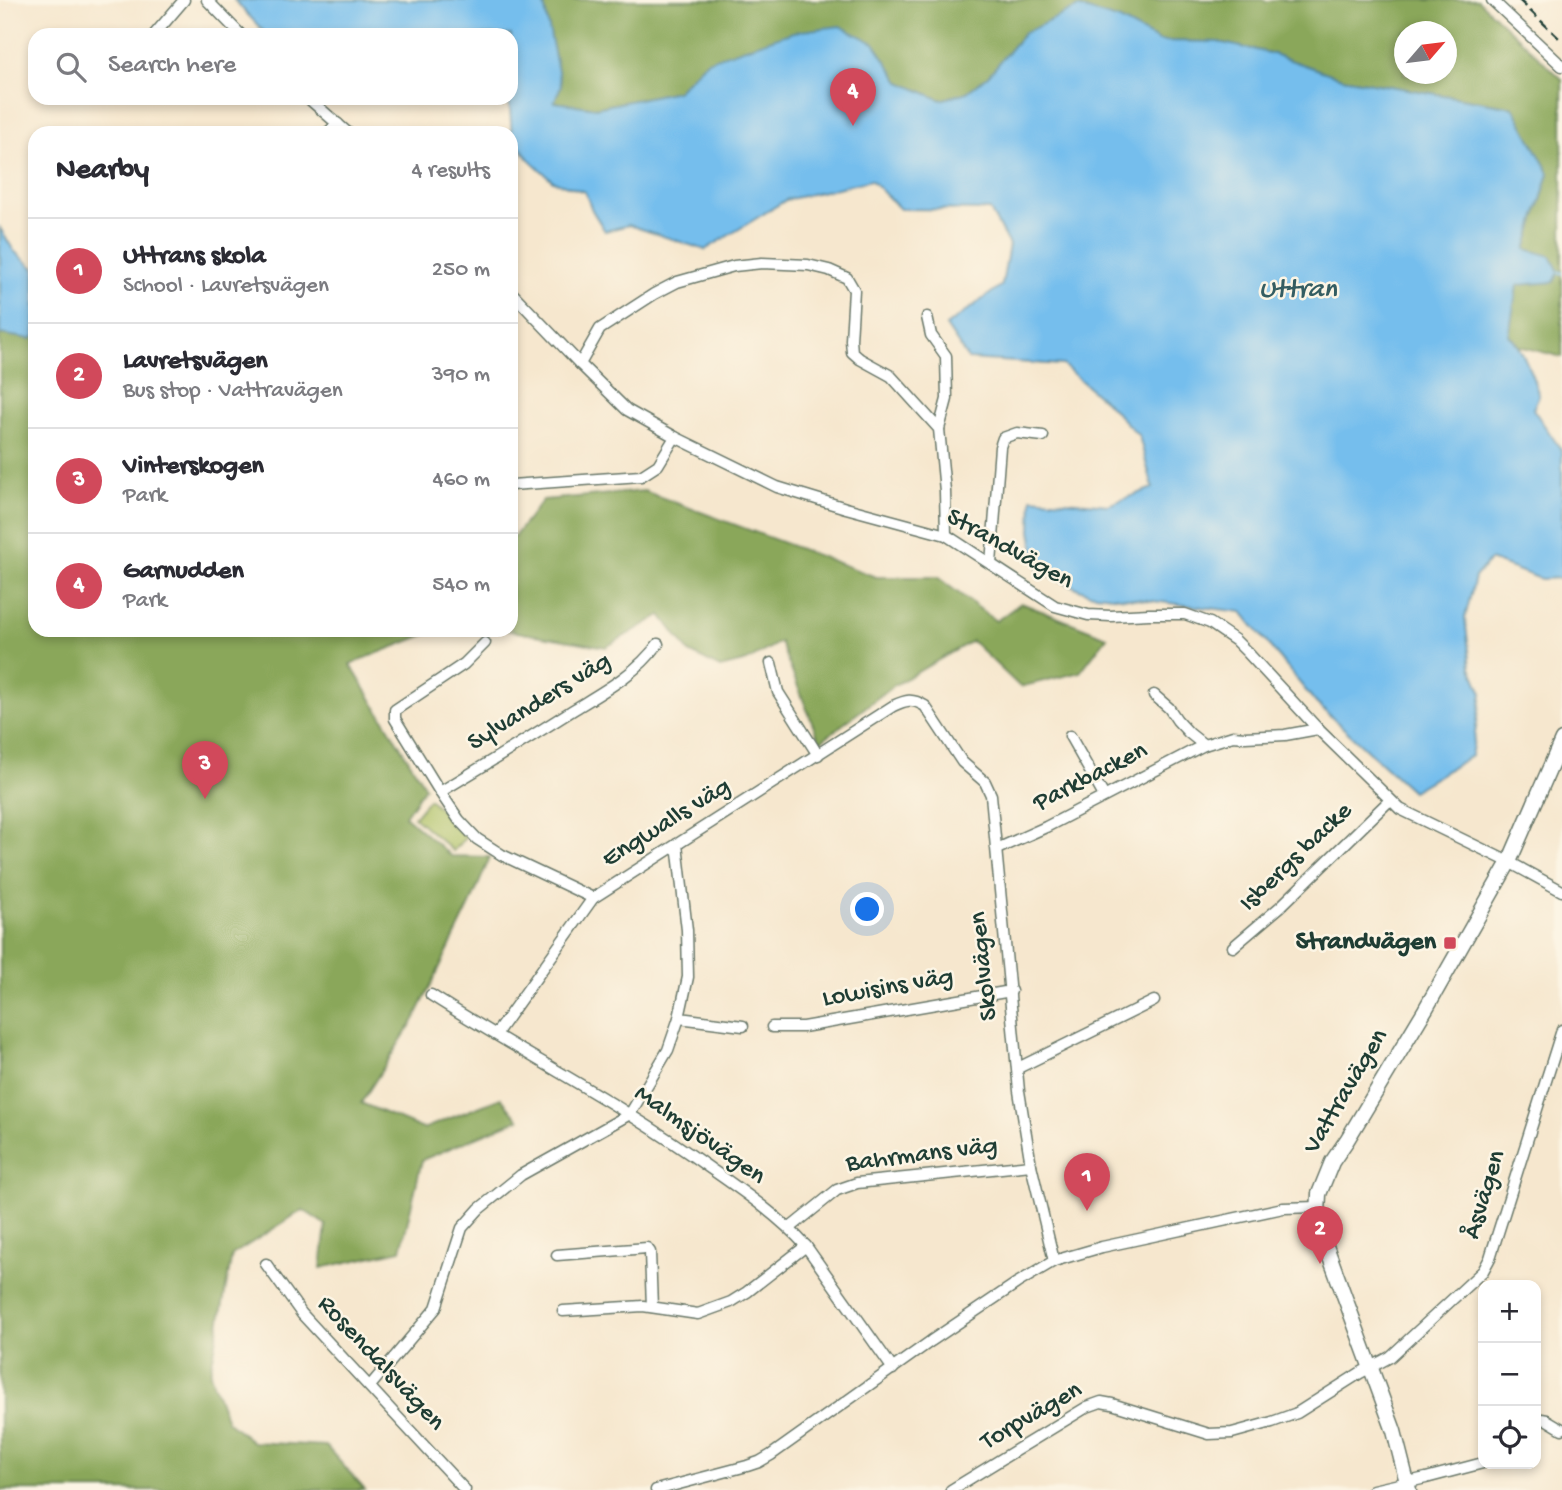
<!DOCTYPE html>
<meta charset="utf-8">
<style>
:root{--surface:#fff;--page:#f7f7f7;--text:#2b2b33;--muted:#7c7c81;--line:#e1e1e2;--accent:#d1495b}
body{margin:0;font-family:"Gochi Hand",sans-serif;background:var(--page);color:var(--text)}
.controls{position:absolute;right:21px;bottom:21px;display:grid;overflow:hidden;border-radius:14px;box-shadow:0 4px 10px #0003}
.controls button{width:63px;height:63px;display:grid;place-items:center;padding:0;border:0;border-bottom:2px solid var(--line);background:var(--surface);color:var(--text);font:35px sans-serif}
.compass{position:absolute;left:1394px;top:21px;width:63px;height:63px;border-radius:50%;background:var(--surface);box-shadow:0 4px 10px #0003;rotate:62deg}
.you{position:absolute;left:868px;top:910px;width:24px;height:24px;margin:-18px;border:5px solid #fff;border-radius:50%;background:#1a73e8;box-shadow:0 0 0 10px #1a73e833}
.badge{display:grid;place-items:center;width:46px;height:46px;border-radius:50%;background:var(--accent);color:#fff;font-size:23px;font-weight:700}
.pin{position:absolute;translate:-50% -58px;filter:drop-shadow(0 2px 4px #0008)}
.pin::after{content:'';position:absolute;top:37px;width:24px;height:21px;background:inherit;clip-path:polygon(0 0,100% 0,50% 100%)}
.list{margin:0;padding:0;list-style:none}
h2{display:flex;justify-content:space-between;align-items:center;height:91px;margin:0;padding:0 28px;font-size:30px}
h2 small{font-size:23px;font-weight:400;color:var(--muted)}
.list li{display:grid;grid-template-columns:46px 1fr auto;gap:21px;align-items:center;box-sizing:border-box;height:105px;padding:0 28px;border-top:2px solid var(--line)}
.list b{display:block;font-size:26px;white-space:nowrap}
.list p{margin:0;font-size:23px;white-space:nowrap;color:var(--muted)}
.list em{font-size:23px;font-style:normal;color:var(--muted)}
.icon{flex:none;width:38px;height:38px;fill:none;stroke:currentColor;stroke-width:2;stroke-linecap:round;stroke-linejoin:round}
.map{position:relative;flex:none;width:1562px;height:1490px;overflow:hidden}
.search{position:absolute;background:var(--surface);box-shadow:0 4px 10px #0003;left:28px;top:28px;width:490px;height:77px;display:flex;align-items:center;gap:18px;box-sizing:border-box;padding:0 24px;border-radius:21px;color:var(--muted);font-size:26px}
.panel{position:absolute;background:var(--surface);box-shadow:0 4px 10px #0003;left:28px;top:126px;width:490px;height:511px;border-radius:21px}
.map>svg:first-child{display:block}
</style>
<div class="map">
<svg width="1562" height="1490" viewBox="0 0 1562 1490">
<rect width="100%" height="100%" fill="#fcf5e5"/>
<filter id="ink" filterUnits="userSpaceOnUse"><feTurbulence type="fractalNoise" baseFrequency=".0143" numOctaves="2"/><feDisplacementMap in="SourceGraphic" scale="14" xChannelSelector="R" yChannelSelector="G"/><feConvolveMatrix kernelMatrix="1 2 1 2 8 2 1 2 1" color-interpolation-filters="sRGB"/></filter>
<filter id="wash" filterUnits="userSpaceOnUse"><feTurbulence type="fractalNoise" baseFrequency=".00686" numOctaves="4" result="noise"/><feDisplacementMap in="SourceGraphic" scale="28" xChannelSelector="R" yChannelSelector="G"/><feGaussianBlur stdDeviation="1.57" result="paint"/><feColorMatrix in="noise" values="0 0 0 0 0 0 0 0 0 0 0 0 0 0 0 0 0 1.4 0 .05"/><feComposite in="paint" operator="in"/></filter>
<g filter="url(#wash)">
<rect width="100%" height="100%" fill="#f6e7ce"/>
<!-- green -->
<path fill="#aec165" stroke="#667f4c" stroke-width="2" d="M429 799 469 834 453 851 414 817Z"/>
<!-- forest -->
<g fill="#8aa75a" stroke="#547247" stroke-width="2" fill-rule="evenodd">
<path d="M543 0H1263L1266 2 1273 0H1478L1562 79V357L1519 346 1509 335 1517 285 1554 282 1526 250 1549 173 1513 107 1342 78 1270 53 1218 42 1159 41 1120 20 1024 33 989 75 967 92 941 100 900 82 874 43 707 61 677 91 596 108 554 102 561 85ZM1404 32H1446V74H1404Z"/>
<path d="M0 334 31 339 35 335V630H437L350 664 425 787 405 816 451 856 490 857 470 905 415 1018 361 1103 423 1129 501 1098 519 1119 422 1160 401 1250 321 1268 326 1225 303 1210 232 1255 210 1374 227 1421 253 1442 326 1446 365 1490H0Z"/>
<path d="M644 491 876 577H937L996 621 1021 603 1107 637 1080 672 1020 687 972 641 893 686 820 742 780 642 747 661 720 668 689 652 661 615 606 647 505 630H511V537H514L543 500Z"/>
</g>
<!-- water -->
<g fill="#75beed" stroke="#4a7e90" stroke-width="2">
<path d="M234 0H543L561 86 554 102 596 108 677 91 707 61 793 32 840 26 874 43 900 82 941 100 967 92 989 75 1024 33 1078 7 1120 20 1159 41 1218 42 1270 53 1342 78 1513 107 1549 173 1526 249 1551 256 1559 272 1554 282 1517 285 1509 335C1525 352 1531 373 1539 395L1533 409 1562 451V578L1541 579 1490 560 1475 577 1465 618 1471 667 1482 693 1471 756 1412 791 1316 703 1242 612 1088 593 1038 570 1031 531 1032 498 1108 505 1153 488 1139 436 1109 405 1063 365 968 359 946 326 1002 285 1009 245 990 210 900 209 871 180 786 200 705 250 629 225 605 231 592 210 585 192 553 181 528 158 512 135 509 98H511V35H267Z"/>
<path d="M0 228 14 251 35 269V335L31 339 0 334Z"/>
</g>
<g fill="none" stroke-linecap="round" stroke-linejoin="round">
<!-- stream -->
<path stroke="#75beed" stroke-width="2.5" d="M1559 272 1562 273"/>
</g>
</g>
<g filter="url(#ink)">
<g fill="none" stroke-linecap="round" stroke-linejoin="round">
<!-- minor casing -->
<g stroke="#6a786a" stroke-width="13">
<g id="minor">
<path d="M207 0 241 35"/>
<path d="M1492 0 1562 66"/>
<path d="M154 35 184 0"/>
<path d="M308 98 348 133"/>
<path d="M327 133 338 124"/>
<path d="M511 292 580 364 627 410 675 437 777 487 846 508 946 535 1055 606 1088 615 1111 616 1149 614H1185L1210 623 1235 640 1248 653 1318 729 1400 809 1509 862 1562 891"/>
<path d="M927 317 931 335 946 356 947 399 939 429"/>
<path d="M580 364 600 329 654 294 677 282 734 266 762 263 808 265 829 270 847 278 854 290 851 340 852 352 860 359 891 376 939 429 945 491 946 535"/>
<path d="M511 485 641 476 658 465 675 437"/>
<path d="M991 564 1000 447 1003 438 1017 433 1043 436"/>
<path d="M485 643 464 664 395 710V719L440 792 459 820 477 839 502 855 593 898"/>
<path d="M771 663 778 692 818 755"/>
<path d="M1154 695 1169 708 1177 720 1189 733 1204 745"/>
<path d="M1070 736 1104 796"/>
<path d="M440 792C485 765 529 738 573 710 604 691 636 674 658 644"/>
<path d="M997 849 1046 827 1204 745 1233 736 1245 737 1285 735 1318 729"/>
<path d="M1233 947 1280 907 1390 800"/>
<path d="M431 995C523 1054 622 1104 711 1169 744 1192 779 1216 806 1246L893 1369"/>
<path d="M679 1018 743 1026"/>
<path d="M772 1027H803L1011 991"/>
<path d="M496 1034 593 898 893 706C906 700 912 698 925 706L962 762 985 782 991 795 1019 1091 1031 1165 1054 1261"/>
<path d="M1018 1068 1154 1001"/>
<path d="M790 1228 837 1190 857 1183 1031 1165"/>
<path d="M557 1255 647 1248 650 1252 652 1307"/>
<path d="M266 1264 302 1314 465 1490"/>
<path d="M563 1311 643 1306 698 1314 731 1302 747 1292 806 1246"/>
<path d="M370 1386 436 1308 462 1228 479 1209 521 1175 630 1114 668 1050 679 1018 688 977 687 930 677 844"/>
<path d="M1536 1418 1547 1420 1562 1429"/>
<path d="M656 1490 747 1466 759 1462 771 1455 931 1341 1017 1283 1054 1261 1102 1247 1283 1208 1318 1207"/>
<path d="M951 1490 1087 1407 1101 1402 1112 1404 1209 1434 1232 1433 1272 1422 1297 1413 1360 1373 1390 1357 1483 1271 1490 1258 1562 1030"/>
<path d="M1373 1490 1426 1478 1483 1463"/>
</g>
</g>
<!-- tertiary casing -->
<g stroke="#6a786a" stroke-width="17">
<path id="tertiary" d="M1409 1490 1394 1431 1320 1230 1318 1214 1319 1194 1332 1162 1347 1140 1425 1010 1509 862 1562 740"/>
</g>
<!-- minor -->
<use href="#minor" stroke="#fff" stroke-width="10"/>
<!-- tertiary -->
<use href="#tertiary" stroke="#fff" stroke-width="14"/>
<!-- rail -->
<path stroke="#1f3d34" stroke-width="2.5" stroke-dasharray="10 5" stroke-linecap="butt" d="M1519 0 1562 41"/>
</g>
</g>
<!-- markers -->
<rect fill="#d1495b" stroke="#fcf5e5" stroke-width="2.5" x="1443" y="936" width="14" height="14" rx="3.5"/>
<g text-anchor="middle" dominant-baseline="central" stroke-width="5" stroke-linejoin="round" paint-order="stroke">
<!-- street labels -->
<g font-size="26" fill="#1f3d34" stroke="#fcf5e5">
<text transform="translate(1009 550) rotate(29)">Strandvägen</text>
<text transform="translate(540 703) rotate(-32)">Sylvanders väg</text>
<text transform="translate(1091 778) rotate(-27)">Parkbacken</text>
<text transform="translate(667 824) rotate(-32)">Engwalls väg</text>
<text transform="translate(1297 858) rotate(-44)">Isbergs backe</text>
<text transform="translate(985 966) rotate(-96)">Skolvägen</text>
<text transform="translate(888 989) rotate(-10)">Lowisins väg</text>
<text transform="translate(1347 1092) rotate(-59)">Vattravägen</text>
<text transform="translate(699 1136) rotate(35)">Malmsjövägen</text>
<text transform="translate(922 1156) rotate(-7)">Bahrmans väg</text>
<text transform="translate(1486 1195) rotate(-73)">Åsvägen</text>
<text transform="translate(380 1364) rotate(47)">Rosendalsvägen</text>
<text transform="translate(1032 1417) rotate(-30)">Torpvägen</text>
</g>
<!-- poi labels -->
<g font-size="26" font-weight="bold" fill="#1f3d34" stroke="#fcf5e5" text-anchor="end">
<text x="1436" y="943">Strandvägen</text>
</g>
<!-- water labels -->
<g font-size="28" font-style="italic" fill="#345d62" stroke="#fcf5e5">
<text x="1298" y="290">Uttran</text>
</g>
</g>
</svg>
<div class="controls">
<button>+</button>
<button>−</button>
<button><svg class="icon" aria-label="locate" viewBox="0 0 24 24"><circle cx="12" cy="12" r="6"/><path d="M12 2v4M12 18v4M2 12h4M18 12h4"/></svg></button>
</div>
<svg class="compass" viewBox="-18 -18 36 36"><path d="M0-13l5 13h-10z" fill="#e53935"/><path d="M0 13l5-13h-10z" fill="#7c7c81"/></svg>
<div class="you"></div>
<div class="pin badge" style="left:1087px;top:1211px">1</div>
<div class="pin badge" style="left:1320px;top:1264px">2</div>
<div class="pin badge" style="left:205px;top:799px">3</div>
<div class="pin badge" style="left:853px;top:126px">4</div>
<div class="search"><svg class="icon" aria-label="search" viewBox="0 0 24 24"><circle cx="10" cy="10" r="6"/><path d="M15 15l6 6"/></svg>Search here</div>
<section class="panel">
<h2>Nearby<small>4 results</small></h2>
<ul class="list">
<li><span class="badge">1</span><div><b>Uttrans skola</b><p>School · Lavretsvägen</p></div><em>250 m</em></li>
<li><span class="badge">2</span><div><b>Lavretsvägen</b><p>Bus stop · Vattravägen</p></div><em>390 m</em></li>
<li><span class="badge">3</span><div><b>Vinterskogen</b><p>Park</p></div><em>460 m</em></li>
<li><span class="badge">4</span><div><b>Garnudden</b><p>Park</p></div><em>540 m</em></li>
</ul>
</section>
</div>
